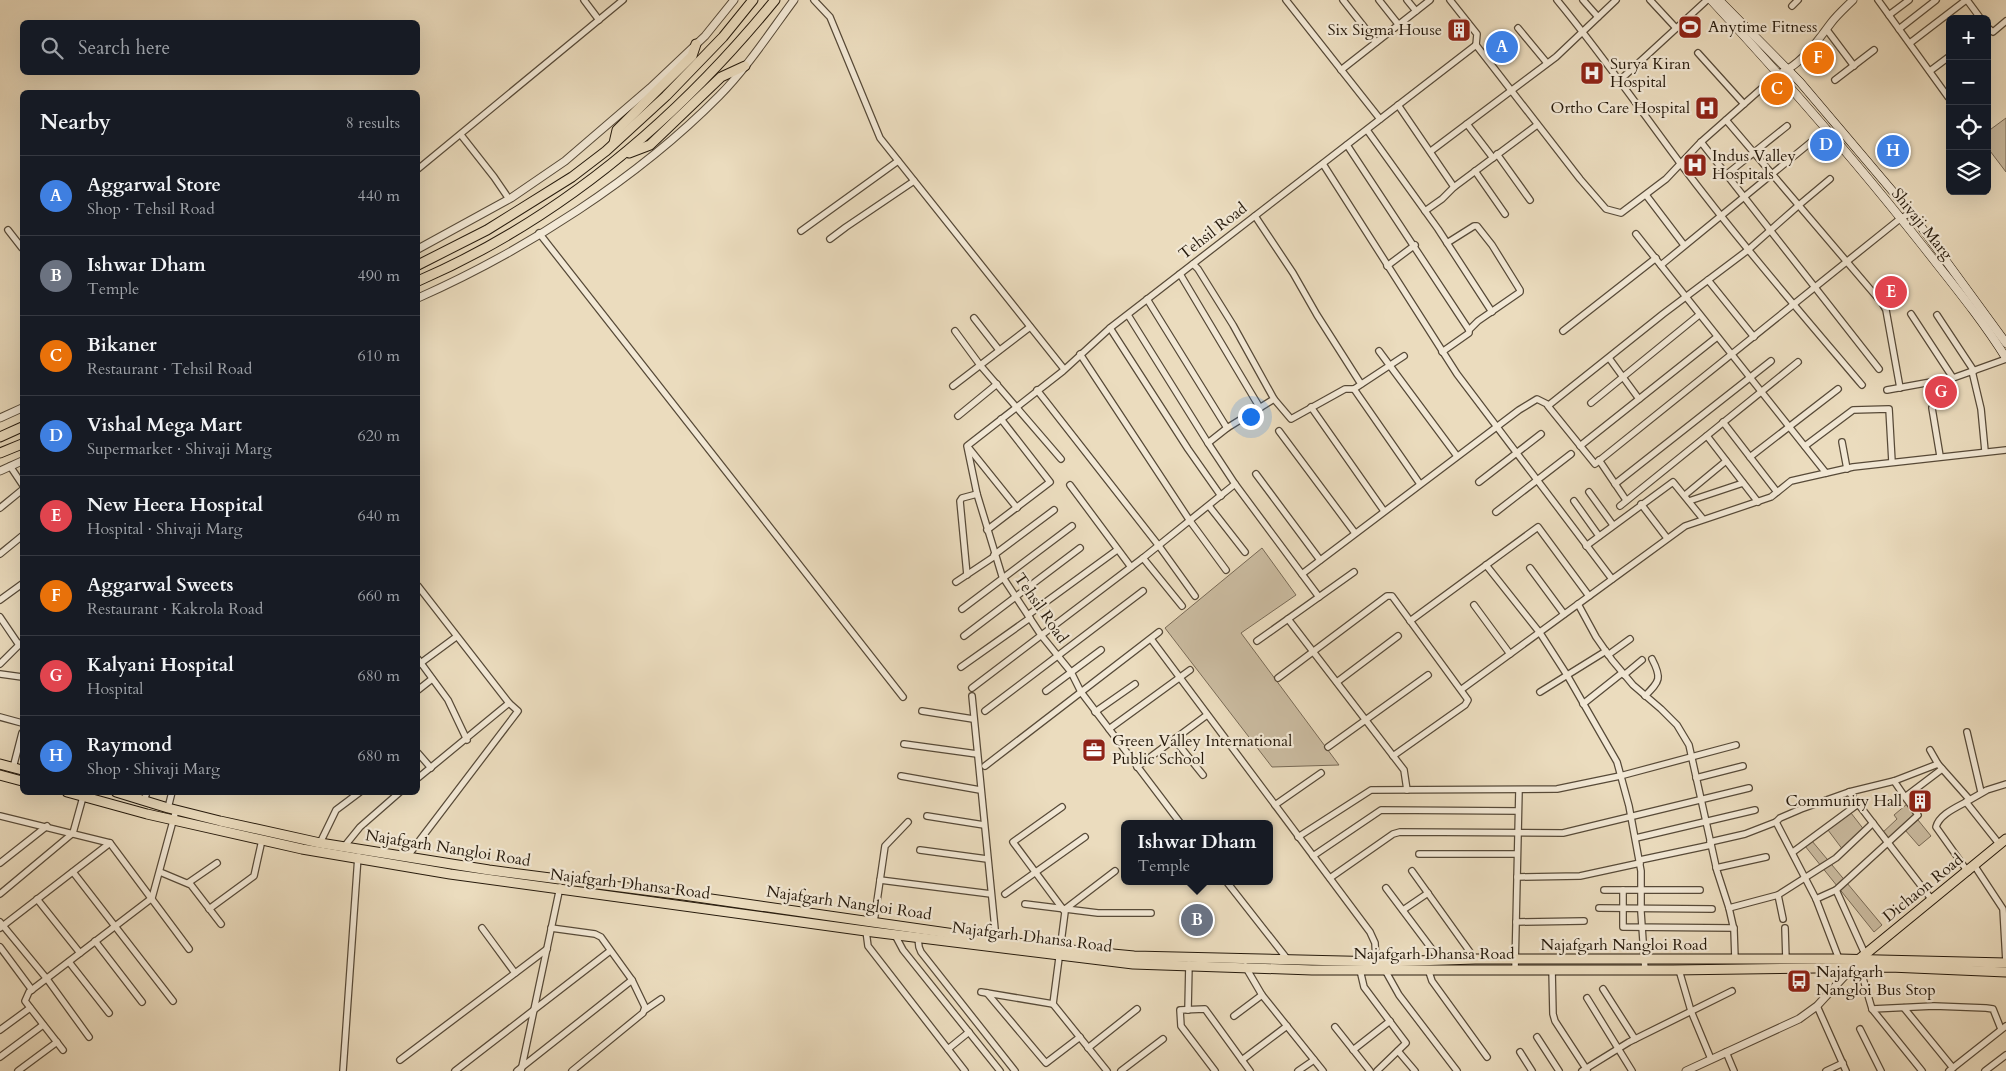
<!DOCTYPE html>
<meta charset="utf-8">
<style>
:root{--surface:#171b24;--page:#242831;--text:#f1f3f6;--muted:#9ea1a6;--line:#363941;--accent:#2563eb}
body{margin:0;font-family:Cardo,serif;background:var(--page);color:var(--text)}
.controls{position:absolute;right:15px;top:15px;display:grid;overflow:hidden;border-radius:8px;box-shadow:0 5px 20px #0002}
.controls button{width:45px;height:45px;display:grid;place-items:center;padding:0;border:0;border-bottom:1px solid var(--line);background:var(--surface);color:var(--text);font:25px sans-serif}
.you{position:absolute;left:1250px;top:416px;width:18px;height:18px;margin:-12px;border:4px solid #fff;border-radius:50%;background:#1a73e8;box-shadow:0 0 0 8px #1a73e833}
.badge{display:grid;place-items:center;width:32px;height:32px;border-radius:50%;background:var(--accent);color:#fff;font-size:16px;font-weight:700}
.pin{position:absolute;translate:-50% -50%;border:2px solid #fff;box-shadow:0 1px 5px #0006}
.popup{position:absolute;left:1121px;top:820px;width:152px;height:65px;box-sizing:border-box;display:grid;place-content:center;border-radius:8px;background:var(--surface);filter:drop-shadow(0 1px 4px #0005);font-size:16px;white-space:nowrap;color:var(--muted)}
.popup b{font-size:19px;color:var(--text)}
.popup::after{content:'';position:absolute;left:50%;top:100%;margin-left:-10px;border:10px solid transparent;border-top-color:var(--surface)}
.list{margin:0;padding:0;list-style:none}
h2{display:flex;justify-content:space-between;align-items:center;height:65px;margin:0;padding:0 20px;font-size:21px}
h2 small{font-size:16px;font-weight:400;color:var(--muted)}
.list li{display:grid;grid-template-columns:32px 1fr auto;gap:15px;align-items:center;box-sizing:border-box;height:80px;padding:0 20px;border-top:1px solid var(--line)}
.list b{display:block;font-size:19px;white-space:nowrap}
.list p{margin:0;font-size:16px;white-space:nowrap;color:var(--muted)}
.list em{font-size:16px;font-style:normal;color:var(--muted)}
.icon{flex:none;width:28px;height:28px;fill:none;stroke:currentColor;stroke-width:2;stroke-linecap:round;stroke-linejoin:round}
.map{position:relative;flex:none;width:2006px;height:1071px;overflow:hidden}
.search{position:absolute;background:var(--surface);box-shadow:0 5px 20px #0002;left:20px;top:20px;width:400px;height:55px;display:flex;align-items:center;gap:12px;box-sizing:border-box;padding:0 18px;border-radius:8px;color:var(--muted);font-size:19px}
.panel{position:absolute;background:var(--surface);box-shadow:0 5px 20px #0002;left:20px;top:90px;width:400px;height:705px;border-radius:8px}
.map>svg:first-child{display:block}
</style>
<div class="map">
<svg width="2006" height="1071" viewBox="0 0 2006 1071">
<rect width="100%" height="100%" fill="#ebdcbe"/>
<filter id="stains"><feTurbulence type="fractalNoise" baseFrequency=".004" numOctaves="4"/><feColorMatrix values="0 0 0 0 .2 0 0 0 0 .09 0 0 0 0 .02 0 0 0 .5 -.17"/></filter>
<radialGradient id="worn" r=".72"><stop offset=".6" stop-color="#630" stop-opacity="0"/><stop offset="1" stop-color="#630" stop-opacity=".3"/></radialGradient>
<!-- green -->
<g fill="#cabba0" stroke="#786a56">
<path d="M2006 118V172L1987 147V132Z"/>
<path d="M1262 548 1296 595 1241 633 1339 765 1272 767 1165 628Z"/>
<path d="M1907 804 1914 814 1887 840 1881 834 1897 819 1894 815Z"/>
<path d="M1851 813 1865 831 1843 850 1828 830Z"/>
<path d="M1918 820 1931 836 1919 846 1905 830Z"/>
<path d="M1812 841 1882 925 1874 932 1805 846Z"/>
</g>
<g fill="none" stroke-linecap="round" stroke-linejoin="round">
<!-- minor casing -->
<g stroke="#574a38" stroke-width="8">
<g id="minor">
<path d="M584 0 599 20"/>
<path d="M814 0 830 17 880 138 1064 369"/>
<path d="M1286 0 1380 119"/>
<path d="M1343 0 1376 42"/>
<path d="M1379 0 1398 24"/>
<path d="M1407 0 1416 11"/>
<path d="M1450 0 1477 34 1476 45"/>
<path d="M1557 0C1600 52 1639 108 1680 163 1737 239 1801 313 1862 385"/>
<path d="M1583 0 1598 17"/>
<path d="M1650 0 1676 28"/>
<path d="M1878 0 1948 97"/>
<path d="M1967 0 1981 19"/>
<path d="M1792 6 1798 0"/>
<path d="M1889 15 1909 0"/>
<path d="M1987 27 1993 32 2006 21"/>
<path d="M1518 28 1547 63"/>
<path d="M1899 29 1936 0"/>
<path d="M1827 30 1854 66"/>
<path d="M1910 43 1966 0"/>
<path d="M1476 45 1580 179 1606 209 1621 213 1666 179 1701 142 1779 73 1788 69"/>
<path d="M1698 53 1744 104"/>
<path d="M1341 70 1430 0"/>
<path d="M1930 71 1950 56"/>
<path d="M1620 80 1707 0"/>
<path d="M1835 80 1874 50"/>
<path d="M1398 105 1454 187"/>
<path d="M1726 120 1882 303 1886 310 1900 388"/>
<path d="M1467 124 1493 158"/>
<path d="M1367 130 1438 229 1492 312"/>
<path d="M461 135 494 177 509 199"/>
<path d="M1701 142 1879 369"/>
<path d="M1347 145 1469 330V333L1442 352"/>
<path d="M1431 151 1556 57 1616 0"/>
<path d="M1497 154 1530 200"/>
<path d="M1323 164 1457 374 1612 579"/>
<path d="M418 169 623 0"/>
<path d="M1475 171 1505 214"/>
<path d="M1727 174 1787 126"/>
<path d="M1646 195 1684 245"/>
<path d="M1425 211 1442 199 1454 187 1537 125"/>
<path d="M1255 216 1293 273 1317 315 1361 384"/>
<path d="M8 230 22 248"/>
<path d="M801 231 898 161"/>
<path d="M539 233 903 697"/>
<path d="M1636 234 1826 473"/>
<path d="M830 239 846 227 914 181"/>
<path d="M1447 243 1474 226H1477L1492 245 1520 290V292L1478 321 1469 330"/>
<path d="M1193 264 1198 269 1233 325 1274 399 1227 428 1208 443"/>
<path d="M1661 265 1827 129"/>
<path d="M1387 266 1415 245"/>
<path d="M1180 274 1260 408"/>
<path d="M1708 280 1754 337"/>
<path d="M1147 299 1227 428"/>
<path d="M1911 314 1953 378"/>
<path d="M1128 315 1208 443 1235 484 1319 597"/>
<path d="M1937 315 1974 371"/>
<path d="M974 318 999 350"/>
<path d="M1110 328 1188 449 1221 496"/>
<path d="M955 331 980 365 1061 459"/>
<path d="M1563 331 1656 258"/>
<path d="M1379 351 1457 456"/>
<path d="M1080 354 1190 521 1226 570"/>
<path d="M1609 358 1639 399"/>
<path d="M1972 371 1981 409 1985 451"/>
<path d="M953 386 1030 327"/>
<path d="M1354 389 1420 484"/>
<path d="M1037 390 1159 546 1195 596"/>
<path d="M1887 390 1953 378 2006 359"/>
<path d="M1274 399 1291 419 1345 389H1354L1404 356"/>
<path d="M1591 403 1699 315"/>
<path d="M1548 406 1595 464 1901 218 1911 213"/>
<path d="M1311 407 1384 511"/>
<path d="M1932 408 1940 456"/>
<path d="M958 416 997 384"/>
<path d="M1723 422 1777 492"/>
<path d="M1279 431 1355 533"/>
<path d="M1707 436 1758 502"/>
<path d="M1842 442 1847 469"/>
<path d="M1580 446 1717 337"/>
<path d="M1805 446 1853 410 1889 409 1892 462"/>
<path d="M968 447 1017 508"/>
<path d="M1750 457 1838 389"/>
<path d="M1599 460 1626 500"/>
<path d="M10 466 22 484"/>
<path d="M1256 474 1320 560"/>
<path d="M1479 482 1541 434"/>
<path d="M1615 484 1771 361"/>
<path d="M1070 485 1131 567"/>
<path d="M1589 492 1613 525"/>
<path d="M1685 495 1726 461"/>
<path d="M1574 501 1599 536"/>
<path d="M1689 501 1743 483"/>
<path d="M1641 504 1667 538"/>
<path d="M1209 506 1245 552"/>
<path d="M1620 506 1798 362"/>
<path d="M0 508 22 490"/>
<path d="M1496 512 1571 454"/>
<path d="M987 530 1050 482 1001 419"/>
<path d="M1586 546 1673 482 1703 519"/>
<path d="M0 554 22 536"/>
<path d="M994 555 1054 510"/>
<path d="M1143 558 1182 606"/>
<path d="M1486 565 1540 633 1567 675 1617 762 1629 806 1641 871V912L1645 970"/>
<path d="M1530 568 1564 614"/>
<path d="M1302 574 1519 410 1537 399 1549 405 1663 314 1748 250 1799 205 1830 179"/>
<path d="M967 575 960 501 962 498 977 494"/>
<path d="M956 582 995 556"/>
<path d="M418 586 509 703 418 778"/>
<path d="M0 600 22 584"/>
<path d="M1578 604 1596 637 1612 660 1633 685 1661 709 1677 725 1689 745 1717 871 1729 908 1734 930 1735 959"/>
<path d="M1474 605 1510 654"/>
<path d="M962 609 1072 526"/>
<path d="M1028 615 1117 550"/>
<path d="M0 617 19 645"/>
<path d="M1288 619 1404 770 1407 790"/>
<path d="M1410 621 1538 527 1589 596"/>
<path d="M964 636 1080 548"/>
<path d="M1151 639 1370 932 1375 943 1376 963"/>
<path d="M1257 641 1354 572"/>
<path d="M1608 655 1630 639"/>
<path d="M418 659 448 700 467 740"/>
<path d="M0 664 22 642"/>
<path d="M418 665 456 637"/>
<path d="M961 667 1030 618"/>
<path d="M0 674 22 677"/>
<path d="M1624 675 1642 660"/>
<path d="M1278 678 1387 596H1392L1468 700 1465 705 1393 756"/>
<path d="M1337 682 1398 636"/>
<path d="M972 688 1143 558 1235 484"/>
<path d="M1462 689 1685 526 1771 497 1791 481 1804 478 1853 467 2006 450"/>
<path d="M418 690 432 679"/>
<path d="M1046 691 1101 650"/>
<path d="M1540 692 1606 651"/>
<path d="M972 696 996 939"/>
<path d="M1645 696C1660 681 1662 678 1652 659"/>
<path d="M1583 704 1622 673"/>
<path d="M922 711 973 719"/>
<path d="M985 711 1143 591"/>
<path d="M1095 712 1135 684"/>
<path d="M0 717 22 723"/>
<path d="M1109 729 1190 670"/>
<path d="M1967 732 1981 792"/>
<path d="M1174 739 1203 775"/>
<path d="M904 744 977 754"/>
<path d="M1328 747 1428 675"/>
<path d="M1930 750 1938 764 1969 799"/>
<path d="M418 753 431 768"/>
<path d="M985 766 1159 632"/>
<path d="M1137 767 1207 715"/>
<path d="M13 768 22 733"/>
<path d="M901 776 980 790"/>
<path d="M1696 778 1743 766"/>
<path d="M1894 781 1905 797 1942 769"/>
<path d="M1849 792 1932 900"/>
<path d="M144 801 147 792"/>
<path d="M1966 802C1955 808 1939 815 1936 827L1968 872"/>
<path d="M1275 805 1321 773"/>
<path d="M1062 807 1013 842 1065 912 1053 1004 1107 1071"/>
<path d="M168 808 172 792"/>
<path d="M0 816 110 843 189 949"/>
<path d="M927 816 984 825"/>
<path d="M1181 824 1081 692 1071 672 1041 635 1002 576 977 494 967 446 1063 371 1110 328 1476 45"/>
<path d="M1298 837 1371 790 1557 789 1620 776 1736 745"/>
<path d="M1636 838 1755 810"/>
<path d="M1710 842 1745 834 1776 822"/>
<path d="M320 843 336 810 360 792"/>
<path d="M2000 845 1966 802 1987 790 2006 784"/>
<path d="M343 848 360 827 400 792"/>
<path d="M920 850 987 859"/>
<path d="M1793 852 1858 804"/>
<path d="M1419 854H1517"/>
<path d="M1313 856 1381 810 1518 811"/>
<path d="M407 857 518 711 509 703"/>
<path d="M1640 860 1711 845"/>
<path d="M0 863 47 826"/>
<path d="M1974 865 2003 909 2006 962"/>
<path d="M1716 868 1766 857"/>
<path d="M1412 871 1475 959"/>
<path d="M73 872 173 1001"/>
<path d="M160 872 191 885 221 924"/>
<path d="M1517 877 1580 876 1640 863"/>
<path d="M1330 878 1393 834 1400 832 1563 833 1749 788"/>
<path d="M880 880 991 894"/>
<path d="M1226 881 1288 960"/>
<path d="M188 883 217 863"/>
<path d="M1386 888 1440 960"/>
<path d="M1604 890H1700"/>
<path d="M1623 890V927L1734 928"/>
<path d="M1836 890 1865 954"/>
<path d="M0 894 73 833 83 797"/>
<path d="M1005 894 1085 837"/>
<path d="M37 899 80 953"/>
<path d="M1816 899 1836 890 1918 815 1905 797"/>
<path d="M1025 904 1098 913H1151"/>
<path d="M1599 908 1712 909"/>
<path d="M1729 908 1778 895"/>
<path d="M209 909 254 876 262 840"/>
<path d="M1064 910 1115 871"/>
<path d="M1403 910 1428 893"/>
<path d="M1783 919 1778 895 1836 858 1873 823"/>
<path d="M0 922 47 979 89 1037"/>
<path d="M874 922 885 846 908 822"/>
<path d="M1516 922 1584 921"/>
<path d="M0 928 110 843"/>
<path d="M482 928 515 973"/>
<path d="M551 928 595 934 601 937 632 980 645 1007 643 1013 572 1071"/>
<path d="M1785 928 1786 960"/>
<path d="M866 931 868 946 965 1071"/>
<path d="M895 935 903 950 1000 1071"/>
<path d="M918 938 919 947 921 952 1015 1071"/>
<path d="M95 941 142 1002"/>
<path d="M0 947 32 990"/>
<path d="M1839 959 1816 899 1776 822 1780 818 1801 809 1849 792 1894 781 1938 764"/>
<path d="M69 962 109 1013"/>
<path d="M1245 966 1262 995 1323 1071"/>
<path d="M1860 968 1872 1009 1922 1071"/>
<path d="M1428 969 1432 981 1487 1057"/>
<path d="M1515 969 1519 790"/>
<path d="M1552 969 1553 1014 1555 1021 1587 1070"/>
<path d="M1360 970 1364 987 1406 1043 1377 1071"/>
<path d="M1385 970 1399 995 1457 1071"/>
<path d="M1679 970 1691 1011 1711 1059"/>
<path d="M1603 989 1635 1039"/>
<path d="M981 992 1053 1004"/>
<path d="M987 993 1046 1063 1080 1037"/>
<path d="M1587 998 1632 1071"/>
<path d="M1817 1006 1846 1071"/>
<path d="M1904 1008 1953 1068"/>
<path d="M1872 1009 1934 1006 1986 1008 1993 1009 2001 1029"/>
<path d="M645 1010 661 999"/>
<path d="M1188 1010 1189 964"/>
<path d="M1234 1016 1262 995"/>
<path d="M1335 1027 1370 1071"/>
<path d="M1860 1029 1881 1071"/>
<path d="M0 1030 30 1008"/>
<path d="M1537 1037 1559 1071"/>
<path d="M1088 1048 1137 1009"/>
<path d="M948 1049 969 1032"/>
<path d="M63 1050 25 1001 29 992 152 898 176 810"/>
<path d="M1353 1050 1390 1021"/>
<path d="M1398 1051 1415 1071"/>
<path d="M1520 1052 1532 1071"/>
<path d="M1726 1052 1734 1071"/>
<path d="M0 1057 43 1025"/>
<path d="M400 1060 547 949"/>
<path d="M1242 1060 1287 1026"/>
<path d="M18 1071 57 1042"/>
<path d="M343 1071 358 856"/>
<path d="M455 1071 610 951"/>
<path d="M517 1071 632 980"/>
<path d="M521 1071 560 887"/>
<path d="M1121 1071 1163 1039"/>
<path d="M1215 1071 1181 1026 1180 1010 1205 1009 1250 1071"/>
<path d="M1298 1071 1314 1060"/>
<path d="M1582 1071 1629 1042 1732 991"/>
<path d="M1826 1071 1843 1063"/>
<path d="M1949 1071 2006 1026"/>
<path d="M1985 1071 2006 1055"/>
</g>
</g>
<!-- tertiary casing -->
<g stroke="#574a38" stroke-width="9">
<g id="tertiary">
<path d="M1788 69C1807 57 1818 40 1831 23 1837 15 1846 7 1853 0"/>
<path d="M418 249 511 198 565 161 650 88 705 36 734 0"/>
<path d="M418 298C524 251 637 179 719 96 746 69 771 31 794 0"/>
<path d="M0 418 22 408"/>
<path d="M0 471 22 461"/>
<path d="M1686 1071 1799 1019 1817 1006 1852 968"/>
</g>
</g>
<!-- secondary casing -->
<g stroke="#261a0c" stroke-width="9">
<g id="secondary">
<path d="M1711 0C1784 79 1855 160 1922 245 1951 282 1981 318 2006 358"/>
<path d="M1719 0 1800 82 1911 213 2006 343"/>
</g>
</g>
<!-- primary casing -->
<g stroke="#261a0c" stroke-width="11">
<g id="primary">
<path d="M0 764 22 770"/>
<path d="M0 775 22 781"/>
<path d="M67 792 147 814 302 849 450 874 873 932 1133 964 1312 970H1673L1890 967 2006 972"/>
<path d="M116 792 168 808 220 821 320 843 489 870 683 895 1060 949 1134 956 1385 962 1475 959H1839L2006 963"/>
<path d="M1857 961 2006 839"/>
</g>
</g>
<!-- trunk casing -->
<g stroke="#261a0c" stroke-width="11">
<g id="trunk">
<path d="M614 143 617 130 692 56 696 44"/>
<path d="M629 153 650 145 721 77 745 66"/>
<path d="M418 265 487 230 572 177 606 151 666 96 723 37 753 0"/>
<path d="M418 281C561 219 677 120 775 0"/>
<path d="M0 437 22 427"/>
<path d="M0 453 22 444"/>
</g>
</g>
<!-- minor -->
<use href="#minor" stroke="#f2e8d5" stroke-width="5.5"/>
<!-- tertiary -->
<use href="#tertiary" stroke="#f2e8d5" stroke-width="7"/>
<!-- secondary -->
<use href="#secondary" stroke="#f2e8d5" stroke-width="8"/>
<!-- primary -->
<use href="#primary" stroke="#ebdcbe" stroke-width="9"/>
<!-- trunk -->
<use href="#trunk" stroke="#ebdcbe" stroke-width="9"/>
</g>
<!-- icons -->
<defs>
<g id="stadium-square" transform="scale(1.25)"><rect x="-9" y="-9" width="18" height="18" rx="4" fill="#8f2418" stroke="#f2e8d5"/><path d="M0-5a6.5 5 0 1 0 0 10a6.5 5 0 1 0 0-10ZM-3.5-1.8h7v3.6h-7Z" fill="#fff"/></g>
<g id="building-square" transform="scale(1.25)"><rect x="-9" y="-9" width="18" height="18" rx="4" fill="#8f2418" stroke="#f2e8d5"/><path d="M-4-6H4V6H1V3H-1V6H-4ZM-2.5-4.3h1.7v1.8h-1.7ZM.8-4.3h1.7v1.8H.8ZM-2.5-1h1.7V.8h-1.7ZM.8-1h1.7V.8H.8Z" fill="#fff"/></g>
<g id="hospital-square" transform="scale(1.25)"><rect x="-9" y="-9" width="18" height="18" rx="4" fill="#8f2418" stroke="#f2e8d5"/><path d="M-5-5h3v3.5h4V-5h3V5h-3V1.5h-4V5h-3Z" fill="#fff"/></g>
<g id="office-square" transform="scale(1.25)"><rect x="-9" y="-9" width="18" height="18" rx="4" fill="#8f2418" stroke="#f2e8d5"/><path d="M-6-3h4V-5.5h4V-3h4V5H-6ZM-1-4.5V-3h2v-1.5ZM-6 0V1H6V0Z" fill="#fff"/></g>
<g id="bus-square" transform="scale(1.25)"><rect x="-9" y="-9" width="18" height="18" rx="4" fill="#8f2418" stroke="#f2e8d5"/><path d="M-5-6H5V4H4V6H2V4H-2V6H-4V4H-5ZM-3.5-4V0h7V-4ZM-3.5 1.2v1.5H-2V1.2ZM2 1.2v1.5H3.5V1.2Z" fill="#fff"/></g>
</defs>
<g fill-rule="evenodd">
<use href="#stadium-square" x="1690" y="27"/>
<use href="#building-square" x="1459" y="30"/>
<use href="#hospital-square" x="1592" y="73"/>
<use href="#hospital-square" x="1707" y="108"/>
<use href="#hospital-square" x="1695" y="165"/>
<use href="#office-square" x="1094" y="750"/>
<use href="#building-square" x="1920" y="801"/>
<use href="#bus-square" x="1799" y="981"/>
</g>
<g text-anchor="middle" dominant-baseline="central" stroke-width="4.5" stroke-linejoin="round" paint-order="stroke">
<!-- poi labels -->
<g font-size="16" fill="#261a0c" stroke="#f2e8d5" text-anchor="start">
<text x="1708" y="27">Anytime Fitness</text>
<text x="1442" y="30" text-anchor="end">Six Sigma House</text>
<text x="1610" y="64">Surya Kiran<tspan x="1610" dy="18">Hospital</tspan></text>
<text x="1690" y="108" text-anchor="end">Ortho Care Hospital</text>
<text x="1712" y="156">Indus Valley<tspan x="1712" dy="18">Hospitals</tspan></text>
<text x="1112" y="741">Green Valley International<tspan x="1112" dy="18">Public School</tspan></text>
<text x="1902" y="801" text-anchor="end">Community Hall</text>
<text x="1816" y="972">Najafgarh<tspan x="1816" dy="18">Nangloi Bus Stop</tspan></text>
</g>
<!-- street labels -->
<g font-size="16" fill="#261a0c" stroke="#f2e8d5">
<text transform="translate(1922 224) rotate(51)">Shivaji Marg</text>
<text transform="translate(1213 231) rotate(-38)">Tehsil Road</text>
<text transform="translate(1041 608) rotate(55)">Tehsil Road</text>
<text transform="translate(448 848) rotate(9)">Najafgarh Nangloi Road</text>
<text transform="translate(630 884) rotate(7)">Najafgarh Dhansa Road</text>
<text transform="translate(1923 888) rotate(-39)">Dichaon Road</text>
<text transform="translate(849 903) rotate(8)">Najafgarh Nangloi Road</text>
<text transform="translate(1032 937) rotate(7)">Najafgarh Dhansa Road</text>
<text x="1624" y="945">Najafgarh Nangloi Road</text>
<text x="1434" y="954">Najafgarh Dhansa Road</text>
</g>
</g>
<rect width="100%" height="100%" filter="url(#stains)"/>
<rect width="100%" height="100%" fill="url(#worn)"/>
</svg>
<div class="controls">
<button>+</button>
<button>−</button>
<button><svg class="icon" aria-label="locate" viewBox="0 0 24 24"><circle cx="12" cy="12" r="6"/><path d="M12 2v4M12 18v4M2 12h4M18 12h4"/></svg></button>
<button><svg class="icon" aria-label="layers" viewBox="0 0 24 24"><path d="M12 4l9 5-9 5-9-5zM3 14l9 5 9-5"/></svg></button>
</div>
<div class="you"></div>
<div class="pin badge" style="left:1502px;top:47px;background:#3f7fe0">A</div>
<div class="pin badge" style="left:1197px;top:920px;background:#6b7280">B</div>
<div class="popup"><b>Ishwar Dham</b>Temple</div>
<div class="pin badge" style="left:1777px;top:89px;background:#e8710a">C</div>
<div class="pin badge" style="left:1826px;top:145px;background:#3f7fe0">D</div>
<div class="pin badge" style="left:1891px;top:292px;background:#e0444e">E</div>
<div class="pin badge" style="left:1818px;top:58px;background:#e8710a">F</div>
<div class="pin badge" style="left:1941px;top:392px;background:#e0444e">G</div>
<div class="pin badge" style="left:1893px;top:151px;background:#3f7fe0">H</div>
<div class="search"><svg class="icon" aria-label="search" viewBox="0 0 24 24"><circle cx="10" cy="10" r="6"/><path d="M15 15l6 6"/></svg>Search here</div>
<section class="panel">
<h2>Nearby<small>8 results</small></h2>
<ul class="list">
<li><span class="badge" style="background:#3f7fe0">A</span><div><b>Aggarwal Store</b><p>Shop · Tehsil Road</p></div><em>440 m</em></li>
<li><span class="badge" style="background:#6b7280">B</span><div><b>Ishwar Dham</b><p>Temple</p></div><em>490 m</em></li>
<li><span class="badge" style="background:#e8710a">C</span><div><b>Bikaner</b><p>Restaurant · Tehsil Road</p></div><em>610 m</em></li>
<li><span class="badge" style="background:#3f7fe0">D</span><div><b>Vishal Mega Mart</b><p>Supermarket · Shivaji Marg</p></div><em>620 m</em></li>
<li><span class="badge" style="background:#e0444e">E</span><div><b>New Heera Hospital</b><p>Hospital · Shivaji Marg</p></div><em>640 m</em></li>
<li><span class="badge" style="background:#e8710a">F</span><div><b>Aggarwal Sweets</b><p>Restaurant · Kakrola Road</p></div><em>660 m</em></li>
<li><span class="badge" style="background:#e0444e">G</span><div><b>Kalyani Hospital</b><p>Hospital</p></div><em>680 m</em></li>
<li><span class="badge" style="background:#3f7fe0">H</span><div><b>Raymond</b><p>Shop · Shivaji Marg</p></div><em>680 m</em></li>
</ul>
</section>
</div>
